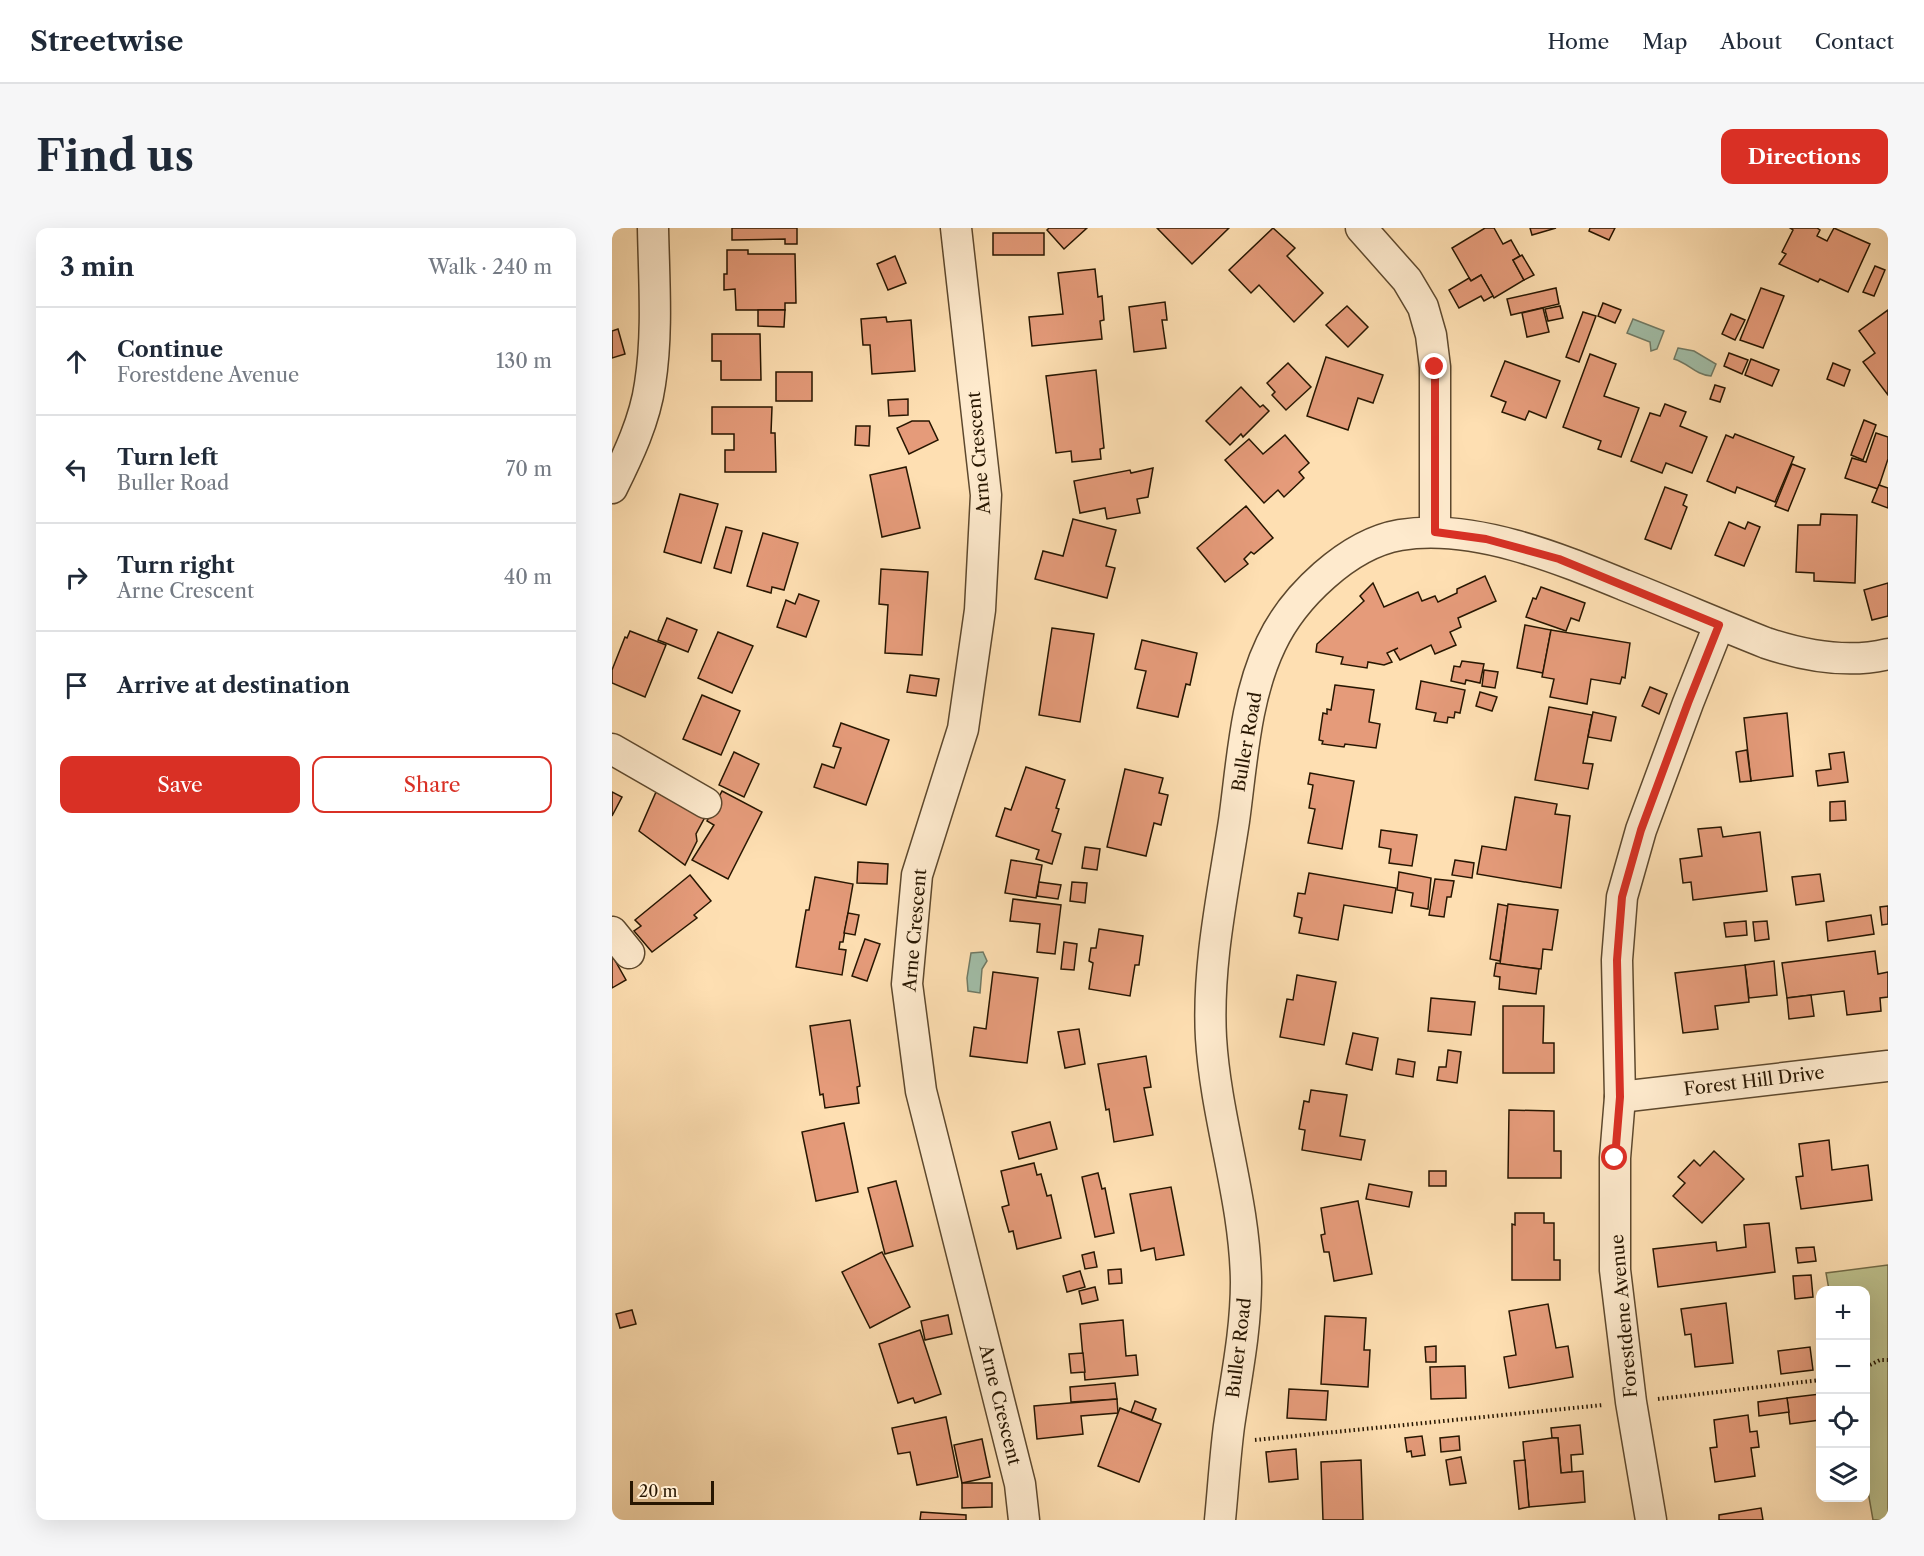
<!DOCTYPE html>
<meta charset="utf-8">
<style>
:root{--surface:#fff;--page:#f6f6f7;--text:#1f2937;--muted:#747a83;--line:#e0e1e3;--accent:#d93025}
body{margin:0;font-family:"Libre Caslon Text",serif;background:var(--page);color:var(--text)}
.controls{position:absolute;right:18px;bottom:18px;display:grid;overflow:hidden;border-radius:12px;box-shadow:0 6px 24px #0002}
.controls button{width:54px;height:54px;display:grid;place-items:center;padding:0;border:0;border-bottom:2px solid var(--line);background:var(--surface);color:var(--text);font:30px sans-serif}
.scale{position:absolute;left:18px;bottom:15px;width:84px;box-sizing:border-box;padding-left:6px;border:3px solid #271601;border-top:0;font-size:16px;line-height:21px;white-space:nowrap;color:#271601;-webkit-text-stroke:4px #feeacd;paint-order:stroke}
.stop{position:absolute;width:18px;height:18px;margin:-14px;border:4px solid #d93025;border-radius:50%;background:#fff}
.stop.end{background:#d93025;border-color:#fff;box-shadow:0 2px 6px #0008}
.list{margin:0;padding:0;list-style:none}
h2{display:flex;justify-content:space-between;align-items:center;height:78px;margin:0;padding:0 24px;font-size:26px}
h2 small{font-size:20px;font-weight:400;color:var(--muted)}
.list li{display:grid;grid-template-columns:39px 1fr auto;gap:18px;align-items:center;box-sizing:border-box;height:108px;padding:0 24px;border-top:2px solid var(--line)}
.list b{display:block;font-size:22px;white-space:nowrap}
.list p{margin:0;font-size:20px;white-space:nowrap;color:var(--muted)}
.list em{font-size:20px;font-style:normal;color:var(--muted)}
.actions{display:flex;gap:12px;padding:18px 24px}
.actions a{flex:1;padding:14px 0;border:2px solid var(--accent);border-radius:12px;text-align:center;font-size:21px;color:var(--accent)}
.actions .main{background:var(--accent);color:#fff}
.icon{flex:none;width:33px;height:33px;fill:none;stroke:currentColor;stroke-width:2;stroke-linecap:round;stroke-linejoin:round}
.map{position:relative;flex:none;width:1276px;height:1292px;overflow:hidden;border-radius:12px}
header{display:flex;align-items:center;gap:36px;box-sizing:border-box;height:84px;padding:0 30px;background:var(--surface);border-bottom:2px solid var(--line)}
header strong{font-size:28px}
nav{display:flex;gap:33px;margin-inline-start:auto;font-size:21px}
.intro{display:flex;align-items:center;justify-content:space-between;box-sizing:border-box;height:144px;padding:0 36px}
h1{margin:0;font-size:42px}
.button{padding:15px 27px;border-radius:12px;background:var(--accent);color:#fff;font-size:21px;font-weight:700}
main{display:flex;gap:36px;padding:0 36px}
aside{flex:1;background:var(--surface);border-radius:12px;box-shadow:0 6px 24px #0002}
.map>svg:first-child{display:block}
</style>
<header>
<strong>Streetwise</strong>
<nav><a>Home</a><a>Map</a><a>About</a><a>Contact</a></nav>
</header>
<div class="intro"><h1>Find us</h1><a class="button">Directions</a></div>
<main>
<aside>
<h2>3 min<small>Walk · 240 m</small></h2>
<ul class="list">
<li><svg class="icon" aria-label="ahead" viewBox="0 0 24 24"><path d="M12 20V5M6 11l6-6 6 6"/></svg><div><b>Continue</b><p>Forestdene Avenue</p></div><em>130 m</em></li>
<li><svg class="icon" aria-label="left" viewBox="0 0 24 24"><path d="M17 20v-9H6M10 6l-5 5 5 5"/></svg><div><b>Turn left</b><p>Buller Road</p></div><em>70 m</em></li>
<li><svg class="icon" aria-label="right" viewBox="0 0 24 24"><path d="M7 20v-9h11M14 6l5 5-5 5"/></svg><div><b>Turn right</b><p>Arne Crescent</p></div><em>40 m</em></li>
<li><svg class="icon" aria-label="arrive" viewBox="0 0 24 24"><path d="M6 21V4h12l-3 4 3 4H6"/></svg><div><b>Arrive at destination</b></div></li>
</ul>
<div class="actions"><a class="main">Save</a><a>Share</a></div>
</aside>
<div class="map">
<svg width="1276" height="1292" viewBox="0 0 1276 1292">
<rect width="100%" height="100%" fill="#fedfb2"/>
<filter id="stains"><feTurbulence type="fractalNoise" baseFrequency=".00333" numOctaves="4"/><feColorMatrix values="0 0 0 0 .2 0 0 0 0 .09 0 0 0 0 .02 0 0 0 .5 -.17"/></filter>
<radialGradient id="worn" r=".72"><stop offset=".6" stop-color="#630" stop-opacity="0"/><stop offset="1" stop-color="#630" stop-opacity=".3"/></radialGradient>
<!-- green -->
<path fill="#bec28e" stroke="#726c48" stroke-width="1.5" d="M1276 1037V1292H1261L1254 1252V1062H1217L1214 1045Z"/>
<!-- water -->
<g fill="#a1bda7" stroke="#707a65" stroke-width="1.5">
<path d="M1021 91 1052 103 1045 121 1039 123 1038 114 1015 105Z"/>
<path d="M1066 120 1082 123 1104 136 1099 148C1082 146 1078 136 1062 131Z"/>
<path d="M371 724 375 733 370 741 368 765 356 763 355 750 359 725Z"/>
</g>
<!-- building -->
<g fill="#e59b7a" stroke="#271601" stroke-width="1.5">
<path d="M120 0H185V16H173V11L120 12Z"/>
<path d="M437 0H475L452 21 435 2Z"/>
<path d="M545 0H617L580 36Z"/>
<path d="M661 0 683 20 675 28 711 65 682 94 647 57 639 65 617 42Z"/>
<path d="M873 0H882L891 16 899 12 908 28 901 32 912 52 882 70 869 47 859 53 840 20Z"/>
<path d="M918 0H944L920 7Z"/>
<path d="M978 0H1003L997 12 977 3Z"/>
<path d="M1178 0H1205L1208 2 1205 8 1215 13 1222 0 1258 16 1236 64 1208 51 1206 54 1167 36 1174 26 1170 24 1181 2Z"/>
<rect x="381" y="5" width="51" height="22"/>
<path d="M115 22H136V26H183L184 75H173V82H124L123 61 112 62V46H115Z"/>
<path d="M910 27 922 47 912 52 901 32Z"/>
<path d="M283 28 294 55 276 62 265 36Z"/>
<path d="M1263 38 1273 42 1262 68 1251 64Z"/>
<path d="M483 41 486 69 490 68 492 92 488 93 490 111 420 118 417 89 451 86 446 45Z"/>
<path d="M869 47 881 68 872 73 869 68 847 80 837 62 857 50 859 53Z"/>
<path d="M944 60 947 76 899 87 895 71Z"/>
<path d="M1149 60 1172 68 1151 120 1128 112Z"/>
<path d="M553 74 555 92H550L554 120 522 124 517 79Z"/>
<path d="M991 75 1009 82 1003 95 986 88Z"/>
<path d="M735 78 756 99 736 119 714 97Z"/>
<path d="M948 78 951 90 936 93 933 81Z"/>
<path d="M931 80 937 104 915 109 910 85Z"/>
<path d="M146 82H173L172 99 146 98Z"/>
<path d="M1276 82V167L1251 134 1263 125 1247 103Z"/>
<path d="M971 84 984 88 967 134 954 129Z"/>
<path d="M1119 86 1133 92 1123 112 1110 106Z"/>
<path d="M274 89 275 94 299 92 303 143 260 146 258 117H251L249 91Z"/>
<path d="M6 101 13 126 0 130V103Z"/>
<path d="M100 106H148L149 152H109V133H100Z"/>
<path d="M1117 125 1136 132 1130 146 1112 138Z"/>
<path d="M978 126 1004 136 992 168 1027 180 1009 229 986 221 989 213 951 199Z"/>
<path d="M714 129 771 147 761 175 746 170 736 202 695 188Z"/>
<path d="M1139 131 1167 142 1160 158 1133 147Z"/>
<path d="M893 133 948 153 934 190 917 183 913 192 890 184 894 174 879 168Z"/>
<path d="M676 135 699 159 674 182 660 167 663 164 655 155Z"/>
<path d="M1221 135 1238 142 1232 158 1215 151Z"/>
<path d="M484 142 492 220 488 221 489 231 460 234 459 223 444 225 434 148Z"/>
<rect x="164" y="144" width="36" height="29"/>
<path d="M1103 157 1113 160 1108 174 1098 171Z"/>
<path d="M629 159 648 179 651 177 657 183 631 209 629 206 618 217 594 193Z"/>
<path d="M296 171V187L277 188 276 172Z"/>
<path d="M1053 176 1074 184 1068 198 1095 209 1080 245 1054 235 1050 245 1019 233 1038 185 1048 188Z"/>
<path d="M100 179H160L159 205H163L164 244H113V222H122V206H100Z"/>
<path d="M1252 192 1264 197 1251 232 1239 227Z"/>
<path d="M300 193H317L326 212 297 226 285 200Z"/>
<path d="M244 198H258L257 218 243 217Z"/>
<path d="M1264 205 1276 209V231L1266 261 1233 250 1240 230 1254 234Z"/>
<path d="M1123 206 1182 229 1163 274 1125 259 1123 265 1095 253 1114 207 1121 210Z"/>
<path d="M673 207 697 235 687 244 692 250 672 269 666 262 652 275 613 232 637 211 651 226Z"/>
<path d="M1180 236 1193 241 1176 283 1163 278Z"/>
<path d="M294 239 308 300 270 309 258 247Z"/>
<path d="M541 240 536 269 525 271 528 285 495 291 493 280 468 285 462 253 518 242 519 245Z"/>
<path d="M1267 257 1276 260V280L1260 274Z"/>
<path d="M1053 259 1075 267 1071 277 1075 279 1059 321 1033 311Z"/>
<path d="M68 266 106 276 89 335 52 324Z"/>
<path d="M634 278 661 310 642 326 639 324 632 331 636 336 613 354 585 320Z"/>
<path d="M1209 286 1245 287 1243 355 1202 353V345L1184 344 1186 297H1208Z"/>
<path d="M461 291 504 302 494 338 503 340 495 370 423 351 431 323 451 328Z"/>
<path d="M1117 294 1133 301 1136 294 1148 299 1132 338 1103 327Z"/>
<path d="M114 299 130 303 119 345 102 340Z"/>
<path d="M151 305 186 315 172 362 160 359 159 365 135 358Z"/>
<path d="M269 341 316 344 310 427 273 425 276 377 267 376Z"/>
<path d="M873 348 884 373 846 390 849 399 838 404 844 417 823 426 819 417 788 432 782 422 786 420 775 425 780 434 772 437 756 434 755 440 729 436 731 429 704 424 705 416 752 373 748 368 761 355 772 379 806 364 810 373 823 368 826 374 845 365V361Z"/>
<path d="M1276 355V388L1260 392 1252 362Z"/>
<path d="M929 359 973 375 967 393 959 390 954 403 914 389 921 370 924 371Z"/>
<path d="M187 366 207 373 194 409 165 399 174 372 183 376Z"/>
<path d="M55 390 85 402 76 424 46 412Z"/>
<path d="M913 397 939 402 931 445 905 440Z"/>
<path d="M440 400 482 406 468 494 427 487Z"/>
<path d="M939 402 1018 415 1013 450 1010 449 1008 456 979 451 975 476 938 469 942 451 930 449Z"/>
<path d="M18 403 54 417 33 469 0 455V442L13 409 15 410Z"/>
<path d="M106 404 141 418 120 465 86 450Z"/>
<path d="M530 412 585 425 578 457 574 456 566 489 525 480 534 443 523 441Z"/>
<path d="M850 433 872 436 868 455 854 452 853 456 839 453 842 438 848 439Z"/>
<path d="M872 442 886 444 883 460 870 458Z"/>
<path d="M298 447 327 451 324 468 295 464Z"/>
<path d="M809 453 853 462 848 485 843 484 842 490 836 489 835 495 822 493 824 485 804 481Z"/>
<path d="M723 457 762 462 757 494 768 496 764 520 733 516 732 519 710 516 711 513 707 512 711 485 715 486V481L719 482Z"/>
<path d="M1038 459 1055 466 1047 486 1030 478Z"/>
<path d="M868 464 885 469 880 483 864 478Z"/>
<path d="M90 467 128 483 109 527 71 511Z"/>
<path d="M937 479 980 487 971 535 981 536 976 561 923 552Z"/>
<path d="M981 484 1004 489 999 513 976 509Z"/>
<path d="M1175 485 1181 548 1139 553 1132 490Z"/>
<path d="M229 495 277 512 254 577 202 559 210 536 222 540 229 520 221 518Z"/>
<path d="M1135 522 1139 553 1128 554 1124 524Z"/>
<path d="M122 524 147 536 132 569 107 557Z"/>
<path d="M1232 524 1236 554 1206 558 1204 543 1219 541 1217 526Z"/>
<path d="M414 539 453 552 444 580 447 581 440 603 449 606 440 636 424 631 427 622 384 608 393 580 399 582Z"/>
<path d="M513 541 551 550 547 565 556 567 549 597 542 595 534 628 495 619Z"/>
<path d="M698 545 742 553 730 621 696 615 703 581 697 580 701 557 696 556Z"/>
<path d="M110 563 150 584 116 651 80 632 102 597 95 593Z"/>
<path d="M0 564 10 569 0 588Z"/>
<path d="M44 564 93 589 84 606 85 613 73 637 27 603Z"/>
<path d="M903 569 945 576 943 586 958 588 949 660 865 646 870 618 894 622Z"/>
<path d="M1233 573 1234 592 1218 593V574Z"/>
<path d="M1109 599 1111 609 1148 604 1155 663 1081 672 1079 654 1071 655 1068 631 1090 628 1086 601Z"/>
<path d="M769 602 805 607 800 638 777 635 779 621 767 619Z"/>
<path d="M473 619 488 621 485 642 470 640Z"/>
<path d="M399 632 430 637 424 670 393 665Z"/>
<path d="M843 632 862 635 860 650 840 647Z"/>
<path d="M246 634 276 636 275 656 245 655Z"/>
<path d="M787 644 819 650 816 681 799 678 801 665 785 662Z"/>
<path d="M697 645 784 660 780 685 732 677 726 712 687 705 690 690 682 688 686 665 693 666Z"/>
<path d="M1208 646 1212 673 1184 677 1180 649Z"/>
<path d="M78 647 99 673 82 687 85 690 40 724 22 703 29 698 23 692Z"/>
<path d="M203 649 241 656 231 714H228L227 721 234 722 230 747 184 739 194 682H197Z"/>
<path d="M823 651 842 653 839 669H835L832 689 817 687Z"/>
<path d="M427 654 449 657 446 671 425 668Z"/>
<path d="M460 654 475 655 473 675 458 673Z"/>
<path d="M401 671 449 677 443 726 425 724 428 696 398 693Z"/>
<path d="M886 676 896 678 888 733 878 731Z"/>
<path d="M896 676 946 682 940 722 931 721 929 741 888 736Z"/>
<path d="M1276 678V696L1270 697 1268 679Z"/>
<path d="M236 685 247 687 243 707 232 705Z"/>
<path d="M1259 687 1262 706 1216 713 1214 694Z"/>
<path d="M1134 693 1135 707 1114 709 1112 695Z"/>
<path d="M1155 693 1157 711 1143 713 1141 694Z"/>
<path d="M487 701 531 708 527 737H523L518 768 477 761 481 735 477 733 479 720H484Z"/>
<path d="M253 711 268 716 255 753 240 748Z"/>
<path d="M452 714 465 716 462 742 449 741Z"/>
<path d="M1263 723 1266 746 1276 744V769L1268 770 1269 783 1235 787 1232 763 1175 770 1170 735Z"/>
<path d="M0 727 14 752 0 760Z"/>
<path d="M1162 733 1165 767 1137 770 1133 737Z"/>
<path d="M884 735 927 741 924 766 887 761 888 749 882 748Z"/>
<path d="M1133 737 1137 774 1103 778 1106 801 1071 805 1063 745Z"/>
<path d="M381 744 426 750 415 835 358 828 362 799 374 801Z"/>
<path d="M685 747 724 754 712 817 668 809 675 771 681 772Z"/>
<path d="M1199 767 1202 788 1177 791 1175 770Z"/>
<path d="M819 770 863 774 859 807 816 803Z"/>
<path d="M891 778H932L931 815H942V845H891Z"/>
<path d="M238 792 248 858 245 859 247 875 213 880 211 866 208 867 198 798Z"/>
<path d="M467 801 473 836 453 840 446 804Z"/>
<path d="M741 805 766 810 760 842 734 836Z"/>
<path d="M836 822 849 824 845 855 825 852 827 839H834Z"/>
<path d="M534 828 539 859 532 860 541 907 502 914 497 881 494 882 486 836Z"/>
<path d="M786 831 803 834 801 849 784 846Z"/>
<path d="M699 862 735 867 728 908 753 912 749 932 690 922 693 902 687 901 692 873 697 874Z"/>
<path d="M897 882 942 883V923H949V950H896Z"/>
<path d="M438 894 445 921 407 931 400 904Z"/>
<path d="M232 895 246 964 204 973 190 904Z"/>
<path d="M1217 912 1220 942 1256 937 1260 972 1189 981 1184 949 1191 948 1187 916Z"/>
<path d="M1102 923 1132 951 1090 995 1061 968 1073 955 1066 949 1082 932 1088 938Z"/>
<path d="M422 935 425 947 429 946 435 968 439 967 449 1010 405 1021 401 1003 397 1004 390 979 397 977 389 943Z"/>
<rect x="817" y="943" width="17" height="15"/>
<path d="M486 945 490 961 493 960 502 1005 483 1009 470 949Z"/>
<path d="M284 953 301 1018 273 1026 256 960Z"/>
<path d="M757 956 800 964 797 979 754 971Z"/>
<path d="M559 959 572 1027 544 1032 542 1020 529 1023 518 966Z"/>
<path d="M746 973 760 1046 722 1053 717 1024H712L709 1007 713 1006 709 980Z"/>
<path d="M903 985H932V995H942V1032H948V1052H900V996L903 997Z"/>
<path d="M1157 995 1163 1044 1046 1059 1041 1021 1104 1014 1105 1023 1134 1019 1132 997Z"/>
<path d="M1202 1019 1204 1033 1186 1035 1184 1020Z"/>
<path d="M270 1024 298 1079 258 1100 230 1044Z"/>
<path d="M482 1024 485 1039 473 1041 470 1027Z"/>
<path d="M509 1041 510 1055 497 1056 496 1042Z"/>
<path d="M468 1043 473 1059 455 1064 451 1048Z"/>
<path d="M1199 1047 1201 1069 1183 1071 1181 1048Z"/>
<path d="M483 1059 486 1072 470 1076 467 1063Z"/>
<path d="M1114 1075 1121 1135 1083 1139 1079 1106 1073 1107 1069 1081Z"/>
<path d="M936 1076 944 1120 956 1118 961 1149 897 1160 892 1129 904 1127 897 1083Z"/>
<path d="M20 1082 24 1096 8 1100 4 1086Z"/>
<path d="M336 1087 340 1106 313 1112 309 1093Z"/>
<path d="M713 1088 754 1090 752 1122H758L756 1159 709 1156Z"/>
<path d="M511 1092 514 1128 524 1127 526 1147 473 1152 468 1096Z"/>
<path d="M308 1102 329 1166 303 1175 301 1170 286 1175 267 1116Z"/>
<path d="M824 1118V1134H814L813 1119Z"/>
<path d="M1198 1119 1201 1142 1169 1146 1166 1123Z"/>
<path d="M471 1125 473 1144 459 1145 457 1126Z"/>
<path d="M853 1138 854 1170 819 1171 818 1139Z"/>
<path d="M503 1155 505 1171 459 1174 458 1159Z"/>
<path d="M677 1161 716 1163 714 1192 675 1190Z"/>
<path d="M1208 1166V1192L1178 1196 1175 1170Z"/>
<path d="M1175 1170 1177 1184 1147 1188 1146 1174Z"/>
<path d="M505 1171 506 1185 469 1188 471 1206 425 1211 422 1178Z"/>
<path d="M523 1173 544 1181 540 1192 519 1184Z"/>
<path d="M508 1180 549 1196 527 1254 486 1238Z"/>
<path d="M1136 1187 1138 1204 1145 1203 1147 1219 1139 1220 1143 1248 1103 1254 1098 1220 1105 1219 1102 1192Z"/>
<path d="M334 1189 346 1249 305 1257 298 1224 286 1226 280 1200Z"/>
<path d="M968 1197 971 1226 959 1227 960 1244 949 1245 946 1210H940L939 1200Z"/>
<path d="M810 1208 813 1227 800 1229 799 1223 795 1224 793 1210Z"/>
<path d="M847 1208 848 1222 829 1224 828 1210Z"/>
<path d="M940 1210H946L949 1245 971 1243 973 1274 917 1279 911 1214Z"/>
<path d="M370 1211 378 1249 350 1255 342 1217Z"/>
<path d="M684 1221 686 1251 657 1254 654 1224Z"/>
<path d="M849 1229 854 1255 838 1257 834 1232Z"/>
<path d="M749 1232 751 1292H711L709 1234Z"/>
<path d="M913 1232 917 1279 907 1281 902 1233Z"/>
<path d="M350 1255H380V1279L350 1280Z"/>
<path d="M1222 1270H1239V1271L1222 1273Z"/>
<path d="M1149 1280 1151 1292H1107V1287Z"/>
<path d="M309 1284 354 1287V1292H308Z"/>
</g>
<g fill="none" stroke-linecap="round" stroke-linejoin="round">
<!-- minor casing -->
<g stroke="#5d482d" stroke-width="33">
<g id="minor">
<path d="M344 0 374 267 368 382 351 501 305 647 295 756 309 863 408 1256 412 1292"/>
<path d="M749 0 795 52 811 79 819 107 823 139V304"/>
<path d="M0 260C16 228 33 192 38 156 46 105 42 52 41 0"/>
<path d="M0 521 94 575"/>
<path d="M0 704 17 725"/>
<path d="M1008 869 1276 838"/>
<path d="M608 1292C611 1261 613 1229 617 1198 624 1150 634 1103 634 1054 633 971 604 892 599 810 595 737 611 665 622 593 630 535 633 470 659 416 681 369 736 316 788 307 861 295 946 330 1012 357 1060 376 1106 396 1154 415 1193 428 1235 436 1276 426"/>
<path d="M1039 1292 1019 1174 1003 1042V930L1008 869 1005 732 1010 669 1029 602 1076 475 1107 397"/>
</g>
</g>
<!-- path -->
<g stroke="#271601" stroke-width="4" stroke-dasharray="1.5 3" stroke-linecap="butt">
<path d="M1254 1139 1268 1132H1276"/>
<path d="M1046 1171 1208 1152"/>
<path d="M643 1212 991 1177"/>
</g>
<!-- minor -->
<use href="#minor" stroke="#feeacd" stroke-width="30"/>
</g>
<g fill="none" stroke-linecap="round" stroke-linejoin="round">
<!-- route -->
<path stroke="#d93025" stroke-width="8" d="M823 139V304L874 311 947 331 1107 397 1076 475 1029 602 1010 669 1005 732 1008 869 1003 930"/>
</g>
<g text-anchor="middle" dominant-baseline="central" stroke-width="4.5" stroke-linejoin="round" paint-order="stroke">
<!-- street labels -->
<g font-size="18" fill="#271601" stroke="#feeacd">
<text transform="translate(367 225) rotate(-95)">Arne Crescent</text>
<text transform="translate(635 514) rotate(-80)">Buller Road</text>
<text transform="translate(303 702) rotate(-85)">Arne Crescent</text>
<text transform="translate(1142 853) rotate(-7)">Forest Hill Drive</text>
<text transform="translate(1012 1088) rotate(-95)">Forestdene Avenue</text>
<text transform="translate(627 1120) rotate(-83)">Buller Road</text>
<text transform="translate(388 1177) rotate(76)">Arne Crescent</text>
</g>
</g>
<rect width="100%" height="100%" filter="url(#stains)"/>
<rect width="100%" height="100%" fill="url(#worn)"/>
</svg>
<div class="controls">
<button>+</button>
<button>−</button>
<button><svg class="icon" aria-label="locate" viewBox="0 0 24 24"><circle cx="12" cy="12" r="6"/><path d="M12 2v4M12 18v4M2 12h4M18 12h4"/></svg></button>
<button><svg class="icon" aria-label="layers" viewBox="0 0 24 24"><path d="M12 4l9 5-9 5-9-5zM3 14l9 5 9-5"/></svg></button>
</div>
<div class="scale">20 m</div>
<div class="stop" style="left:1003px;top:930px"></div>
<div class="stop end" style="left:823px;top:139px"></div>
</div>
</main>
